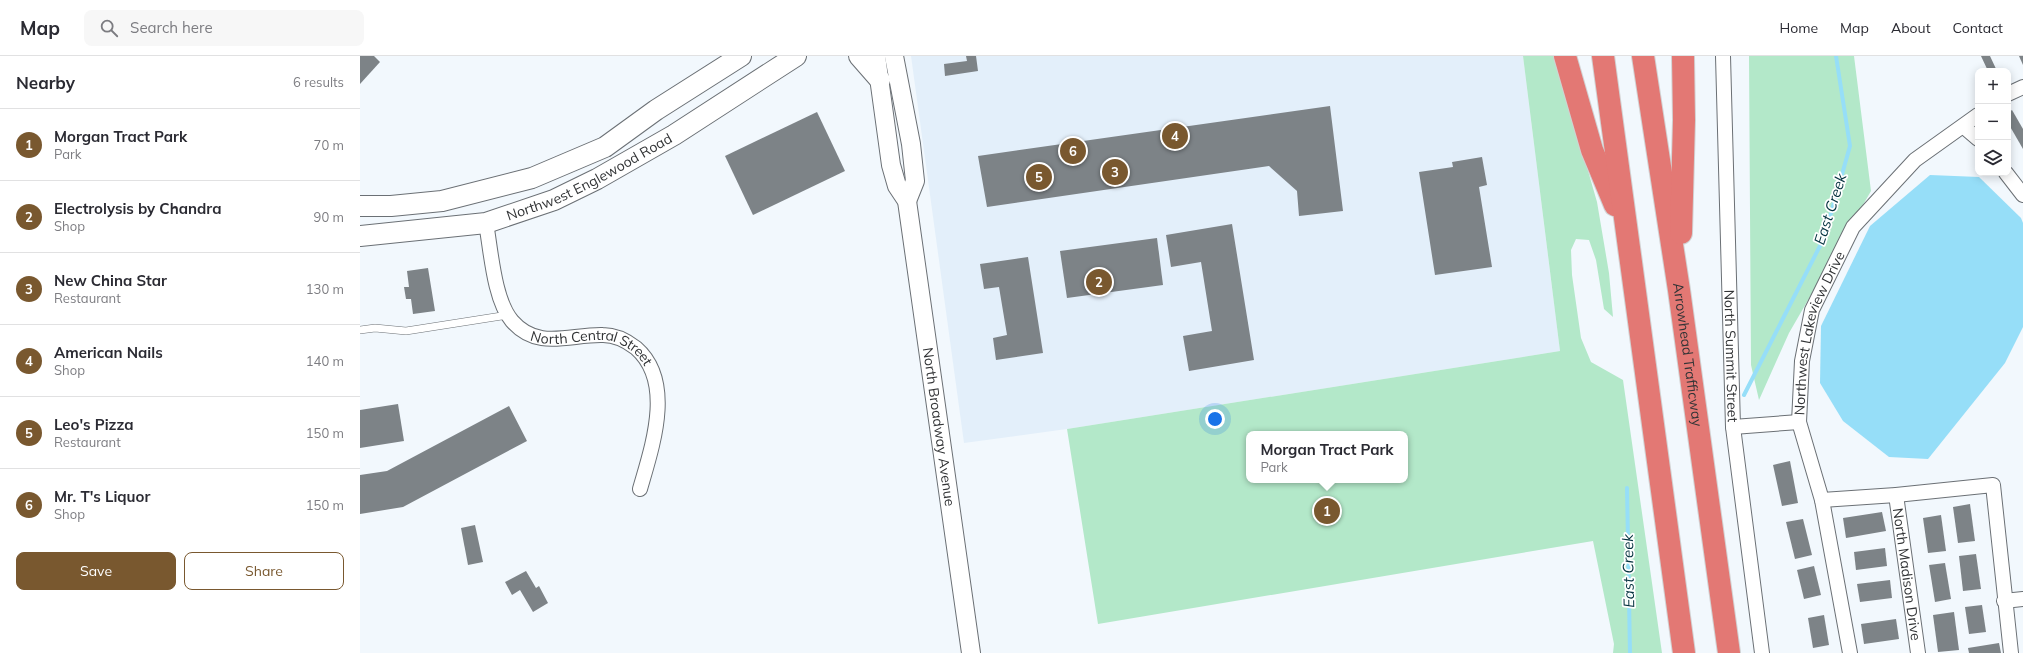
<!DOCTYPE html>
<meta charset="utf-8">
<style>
:root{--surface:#fff;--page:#f7f7f7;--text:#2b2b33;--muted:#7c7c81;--line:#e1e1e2;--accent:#79582f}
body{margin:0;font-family:Mulish,sans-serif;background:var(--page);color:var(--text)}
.controls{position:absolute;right:12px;top:12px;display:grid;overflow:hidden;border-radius:8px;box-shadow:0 2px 10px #0003}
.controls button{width:36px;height:36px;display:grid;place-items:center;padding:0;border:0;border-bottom:1px solid var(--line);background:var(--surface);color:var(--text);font:20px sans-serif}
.you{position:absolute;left:855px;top:363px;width:14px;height:14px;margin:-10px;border:3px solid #fff;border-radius:50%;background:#1a73e8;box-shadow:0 0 0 6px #1a73e833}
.badge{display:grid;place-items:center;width:26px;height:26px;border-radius:50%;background:var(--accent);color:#fff;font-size:13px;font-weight:700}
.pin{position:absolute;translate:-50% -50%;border:2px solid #fff;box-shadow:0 1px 4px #0006}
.popup{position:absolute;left:886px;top:375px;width:162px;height:52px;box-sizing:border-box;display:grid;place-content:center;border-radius:8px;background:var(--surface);filter:drop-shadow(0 1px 3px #0005);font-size:13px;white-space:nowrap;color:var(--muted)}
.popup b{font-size:15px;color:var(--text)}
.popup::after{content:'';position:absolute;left:50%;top:100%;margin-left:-8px;border:8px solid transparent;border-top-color:var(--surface)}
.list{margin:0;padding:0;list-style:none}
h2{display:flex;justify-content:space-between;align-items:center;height:52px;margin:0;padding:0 16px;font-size:17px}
h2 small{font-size:13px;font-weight:400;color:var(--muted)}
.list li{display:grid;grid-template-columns:26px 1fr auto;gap:12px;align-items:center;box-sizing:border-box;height:72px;padding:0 16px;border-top:1px solid var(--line)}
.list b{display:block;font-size:15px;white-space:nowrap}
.list p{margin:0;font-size:13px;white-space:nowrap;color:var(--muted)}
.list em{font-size:13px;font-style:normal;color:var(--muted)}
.actions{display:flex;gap:8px;padding:12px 16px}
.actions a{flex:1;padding:9px 0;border:1px solid var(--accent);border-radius:8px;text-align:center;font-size:14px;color:var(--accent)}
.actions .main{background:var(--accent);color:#fff}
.icon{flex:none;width:22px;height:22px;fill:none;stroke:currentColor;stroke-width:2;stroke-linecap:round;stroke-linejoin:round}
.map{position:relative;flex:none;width:1663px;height:597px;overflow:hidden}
header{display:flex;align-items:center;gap:24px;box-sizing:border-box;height:56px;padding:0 20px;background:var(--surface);border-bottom:1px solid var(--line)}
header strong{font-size:19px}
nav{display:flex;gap:22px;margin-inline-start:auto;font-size:14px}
.search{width:280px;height:36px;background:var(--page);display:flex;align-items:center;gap:10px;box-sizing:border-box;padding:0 14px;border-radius:8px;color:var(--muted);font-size:15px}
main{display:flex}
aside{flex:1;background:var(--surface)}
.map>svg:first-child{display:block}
</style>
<header>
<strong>Map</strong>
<div class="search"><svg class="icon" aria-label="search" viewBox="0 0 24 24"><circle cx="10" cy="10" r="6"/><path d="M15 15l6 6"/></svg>Search here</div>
<nav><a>Home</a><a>Map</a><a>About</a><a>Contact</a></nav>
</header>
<main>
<aside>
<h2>Nearby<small>6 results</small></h2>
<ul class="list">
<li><span class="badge">1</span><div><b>Morgan Tract Park</b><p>Park</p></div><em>70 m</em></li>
<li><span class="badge">2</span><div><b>Electrolysis by Chandra</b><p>Shop</p></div><em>90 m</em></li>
<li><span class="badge">3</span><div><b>New China Star</b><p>Restaurant</p></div><em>130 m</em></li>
<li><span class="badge">4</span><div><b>American Nails</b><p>Shop</p></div><em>140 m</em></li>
<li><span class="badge">5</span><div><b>Leo's Pizza</b><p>Restaurant</p></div><em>150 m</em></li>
<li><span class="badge">6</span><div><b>Mr. T's Liquor</b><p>Shop</p></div><em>150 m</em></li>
</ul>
<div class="actions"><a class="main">Save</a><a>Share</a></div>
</aside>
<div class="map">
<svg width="1663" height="597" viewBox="0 0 1663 597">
<rect width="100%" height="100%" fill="#f2f8fd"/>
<!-- built -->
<path fill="#e3effa" d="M551 0H1163L1200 295 707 373 604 387Z"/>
<!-- green -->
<g fill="#b3e8c9" fill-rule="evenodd">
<path d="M1163 0H1195L1237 146 1249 217 1253 261 1244 253 1236 204 1229 184 1216 183 1211 194 1212 219 1221 282 1231 306 1263 324 1302 597H1253L1254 588 1233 485 738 568 707 373 1200 295ZM889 378H1045V424H889Z"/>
<path d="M1389 0H1494L1511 135 1429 277 1399 344 1391 309Z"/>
</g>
<!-- water -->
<path fill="#96def8" d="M1570 119 1619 121 1661 162 1663 167V271L1645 307 1568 403 1529 401 1483 365 1460 327 1461 270 1510 170Z"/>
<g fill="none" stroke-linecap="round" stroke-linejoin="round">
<!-- stream -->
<g stroke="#96def8" stroke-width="4">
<path d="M1384 339 1464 182 1490 90 1476 0"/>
<path d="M1267 432 1270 597"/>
</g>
</g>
<!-- building -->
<g fill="#7d8387">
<path d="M0 0H14L20 6 0 28Z"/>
<path d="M606 0H616L618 15 585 20 584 8 607 5Z"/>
<path d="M1621 0H1630L1637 15H1628Z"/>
<path d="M1659 0H1663V9Z"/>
<path d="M970 50 983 155 939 160 937 135 909 110 627 151 618 100Z"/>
<path d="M1652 54 1663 73V93L1648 67V57Z"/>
<path d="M457 56 485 115 393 159 365 100Z"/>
<path d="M1122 101 1127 129 1119 131 1132 211 1075 219 1059 116 1093 111 1092 106Z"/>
<path d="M872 168 894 304 829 315 823 280 852 275 841 206 811 211 806 179Z"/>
<path d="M797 182 803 229 707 242 700 195Z"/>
<path d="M668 201 683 297 636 304 633 282 647 279 639 231 624 233 620 208Z"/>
<path d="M68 212 75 255 53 258 51 243H46L44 231H49L47 215Z"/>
<path d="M38 348 44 385 0 392V354Z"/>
<path d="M149 350 167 385 43 451 0 458V419L27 415Z"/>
<path d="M1430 405 1438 447 1422 450 1413 409Z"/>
<path d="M1610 448 1615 485 1598 487 1593 451Z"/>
<path d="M1522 456 1526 475 1486 482 1483 462Z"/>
<path d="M1581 459 1586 495 1568 497 1563 462Z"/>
<path d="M1443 463 1452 499 1435 503 1426 466Z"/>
<path d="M115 469 123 506 108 509 101 472Z"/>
<path d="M1525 492 1527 510 1496 514 1494 496Z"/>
<path d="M1616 498 1621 533 1603 535 1599 500Z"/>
<path d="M1585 507 1591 543 1575 546 1569 509Z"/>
<path d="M1454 510 1461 539 1444 543 1437 514Z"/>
<path d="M166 515 176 532 179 530 188 547 173 556 160 534 152 539 145 526Z"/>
<path d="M1530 524 1532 542 1500 546 1497 528Z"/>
<path d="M1622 549 1626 576 1609 578 1605 551Z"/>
<path d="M1594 556 1599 594 1578 596 1573 559Z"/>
<path d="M1464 559 1469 589 1453 592 1448 562Z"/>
<path d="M1536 563 1539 583 1504 588 1501 568Z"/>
<path d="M1639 587 1641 597H1609L1608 592Z"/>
</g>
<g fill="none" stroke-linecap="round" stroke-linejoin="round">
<!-- service casing -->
<g stroke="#6b7075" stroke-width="8">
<path id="service" d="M0 274 15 272 46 275 148 259"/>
</g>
<!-- minor casing -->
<g stroke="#6b7075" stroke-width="16">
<g id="minor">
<path id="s1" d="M1363 0 1373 371 1402 597"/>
<path d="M1648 38 1663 31"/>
<path d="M1604 71 1618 83"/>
<path d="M1646 117 1663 139"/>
<path id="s2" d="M126 167C131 195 134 244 152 265 178 295 210 278 243 279 255 279 267 285 276 292 315 326 292 391 280 433"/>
<path d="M1373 371 1439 366"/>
<path id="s3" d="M1536 439 1558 597"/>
<path d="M1462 444 1536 439 1633 429 1651 597"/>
<path d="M1644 545 1663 543"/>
<path id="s4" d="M1490 597 1462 444 1439 366 1442 305 1452 254 1493 171 1555 104 1618 59"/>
</g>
</g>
<!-- tertiary casing -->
<g stroke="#6b7075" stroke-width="20">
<g id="tertiary">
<path id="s5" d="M516 0 531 109 537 130 547 145 611 597"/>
<path d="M534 0 551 88 555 125 547 145"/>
</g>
</g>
<!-- secondary casing -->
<g stroke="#6b7075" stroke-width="22">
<g id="secondary">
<path d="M499 0 520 24"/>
<path d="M0 150H31L82 145 172 122 245 91 296 54 381 0"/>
<path id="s6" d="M0 180 126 167 194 144 237 123 314 79 436 0"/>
</g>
</g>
<!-- motorway casing -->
<g stroke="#d2d2d3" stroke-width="24">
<g id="motorway">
<path d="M1205 0 1232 94 1255 149"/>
<path d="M1243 0 1324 597"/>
<path id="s7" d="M1283 0 1319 234 1369 597"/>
<path d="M1321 177 1324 64 1323 0"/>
</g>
</g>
<!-- service -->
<use href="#service" stroke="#fff" stroke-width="7"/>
<!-- minor -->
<use href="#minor" stroke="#fff" stroke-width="14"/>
<!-- tertiary -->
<use href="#tertiary" stroke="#fff" stroke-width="18"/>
<!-- secondary -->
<use href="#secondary" stroke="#fff" stroke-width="20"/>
<!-- motorway -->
<use href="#motorway" stroke="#e37874" stroke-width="22"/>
</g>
<g text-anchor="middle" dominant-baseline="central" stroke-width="3.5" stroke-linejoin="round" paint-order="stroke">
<!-- street labels -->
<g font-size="14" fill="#323436" stroke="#fff">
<text stroke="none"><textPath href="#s6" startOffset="240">Northwest Englewood Road</textPath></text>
<text stroke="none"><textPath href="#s4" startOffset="329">Northwest Lakeview Drive</textPath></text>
<text stroke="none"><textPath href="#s2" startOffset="191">North Central Street</textPath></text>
<text stroke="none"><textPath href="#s7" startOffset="302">Arrowhead Trafficway</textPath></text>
<text stroke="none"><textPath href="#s1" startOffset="300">North Summit Street</textPath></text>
<text stroke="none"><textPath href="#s5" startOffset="378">North Broadway Avenue</textPath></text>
<text stroke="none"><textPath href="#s3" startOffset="80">North Madison Drive</textPath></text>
</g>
<!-- water labels -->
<g font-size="15" font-style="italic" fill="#03313e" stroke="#fff">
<text transform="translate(1470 153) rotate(-72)">East Creek</text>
<text transform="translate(1268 515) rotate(-91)">East Creek</text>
</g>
</g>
</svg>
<div class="controls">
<button>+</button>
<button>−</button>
<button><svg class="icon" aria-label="layers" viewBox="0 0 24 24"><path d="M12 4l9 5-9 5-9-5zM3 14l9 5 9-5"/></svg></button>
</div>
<div class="you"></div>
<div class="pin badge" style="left:967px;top:455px">1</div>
<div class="popup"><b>Morgan Tract Park</b>Park</div>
<div class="pin badge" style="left:739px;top:226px">2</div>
<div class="pin badge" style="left:755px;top:116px">3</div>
<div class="pin badge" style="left:815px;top:80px">4</div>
<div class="pin badge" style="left:679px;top:121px">5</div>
<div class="pin badge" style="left:713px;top:95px">6</div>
</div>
</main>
